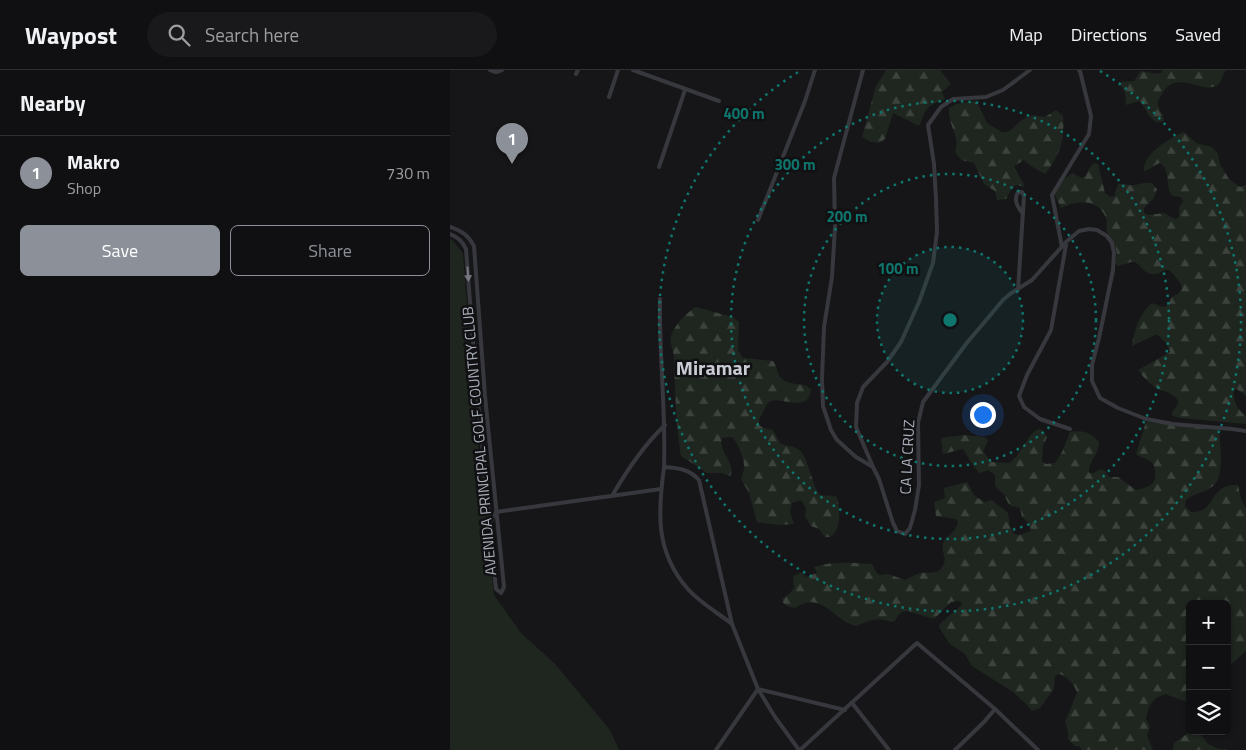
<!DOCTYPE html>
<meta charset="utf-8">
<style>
:root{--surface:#101012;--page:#19191b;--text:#f1f3f6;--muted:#9c9d9f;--line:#303032;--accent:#8c9099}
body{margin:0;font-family:"Titillium Web",sans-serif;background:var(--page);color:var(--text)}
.controls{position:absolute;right:15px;bottom:15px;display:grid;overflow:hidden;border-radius:8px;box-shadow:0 1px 4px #0004}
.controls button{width:45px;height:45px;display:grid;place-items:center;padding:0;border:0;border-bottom:1px solid var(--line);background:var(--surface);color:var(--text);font:25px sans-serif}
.you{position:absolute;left:532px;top:344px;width:18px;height:18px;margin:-12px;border:4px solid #fff;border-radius:50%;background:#1a73e8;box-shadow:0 0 0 8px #1a73e833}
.badge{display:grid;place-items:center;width:32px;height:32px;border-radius:50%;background:var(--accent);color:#fff;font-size:16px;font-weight:700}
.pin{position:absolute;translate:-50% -41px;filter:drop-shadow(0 1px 2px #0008)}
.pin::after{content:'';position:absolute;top:26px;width:18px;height:15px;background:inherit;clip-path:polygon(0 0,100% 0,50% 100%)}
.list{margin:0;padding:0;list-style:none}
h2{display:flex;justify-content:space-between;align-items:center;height:65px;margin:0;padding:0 20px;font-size:21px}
h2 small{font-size:16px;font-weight:400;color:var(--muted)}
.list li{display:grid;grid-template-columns:32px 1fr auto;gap:15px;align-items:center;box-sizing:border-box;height:75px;padding:0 20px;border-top:1px solid var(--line)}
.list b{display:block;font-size:19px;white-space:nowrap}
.list p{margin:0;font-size:16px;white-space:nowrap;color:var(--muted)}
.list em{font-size:16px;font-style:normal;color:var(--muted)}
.actions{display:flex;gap:10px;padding:15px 20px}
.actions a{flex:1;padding:11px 0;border:1px solid var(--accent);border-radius:8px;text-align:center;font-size:18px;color:var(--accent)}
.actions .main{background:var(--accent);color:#fff}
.icon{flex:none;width:28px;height:28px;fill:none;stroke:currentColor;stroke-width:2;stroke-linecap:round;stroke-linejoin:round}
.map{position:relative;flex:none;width:796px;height:680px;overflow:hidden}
header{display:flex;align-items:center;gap:30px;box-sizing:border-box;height:70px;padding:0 25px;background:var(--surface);border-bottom:1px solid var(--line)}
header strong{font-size:24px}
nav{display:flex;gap:28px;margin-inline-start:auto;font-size:18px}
.search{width:350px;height:45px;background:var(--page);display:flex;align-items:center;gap:12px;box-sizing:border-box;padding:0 18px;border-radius:28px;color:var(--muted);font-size:19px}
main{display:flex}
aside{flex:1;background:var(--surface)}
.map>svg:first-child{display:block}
</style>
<header>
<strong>Waypost</strong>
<div class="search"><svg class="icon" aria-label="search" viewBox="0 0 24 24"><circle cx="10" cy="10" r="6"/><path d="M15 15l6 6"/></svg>Search here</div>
<nav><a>Map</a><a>Directions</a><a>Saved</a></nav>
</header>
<main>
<aside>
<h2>Nearby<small></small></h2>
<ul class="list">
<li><span class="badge">1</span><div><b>Makro</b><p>Shop</p></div><em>730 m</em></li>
</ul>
<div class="actions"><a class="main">Save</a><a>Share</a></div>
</aside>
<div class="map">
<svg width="796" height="680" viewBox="0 0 796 680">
<defs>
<pattern id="forest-firs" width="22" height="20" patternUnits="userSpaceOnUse" patternTransform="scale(1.25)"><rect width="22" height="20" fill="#1e261f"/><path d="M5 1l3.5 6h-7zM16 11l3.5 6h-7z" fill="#3c433d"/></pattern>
</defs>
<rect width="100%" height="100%" fill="#161618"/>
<!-- grass -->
<path fill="#1e261f" d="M0 169 2 170 13 183 25 346 44 525 71 563 105 594 160 660 169 680H0Z"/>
<!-- forest -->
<g fill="url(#forest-firs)">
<path d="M436 0H490L501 14 492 22 495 29C487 33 478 34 474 44 472 49 472 51 469 56L443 43 435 69 429 73 421 72 412 67 426 16Z"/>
<path d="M713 0H776C772 5 772 13 766 16 751 23 727 0 713 22 711 26 708 29 708 33 708 40 714 44 714 51 700 57 697 37 689 31L676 35 675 23 669 12 684 11 691 1 708 4 712 2Z"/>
<path d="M523 31 527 32 537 53 552 62H557L561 60 570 51 582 45 595 47 606 40 613 46C615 70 610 85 595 104L581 96 574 90 564 96 575 117 566 115 562 118 556 129 547 130 545 121 534 114 524 93 511 90 505 82C511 66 497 54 499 38L506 34Z"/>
<path d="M734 62 746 73 762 77 768 84 770 94 779 109 790 117 796 115V326L787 319 784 320C782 330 788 340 796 346V354L731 348 722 346V342C739 325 714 323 705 317 698 312 693 307 688 300L720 282 716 273 707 264 682 276C684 260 689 244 702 233L712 237 717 236 722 227 729 223 732 219C731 212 728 211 725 206 715 192 713 206 701 204 693 202 691 196 685 192H681L668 196 665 193C670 180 663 173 658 163 655 158 658 153 656 148 648 128 627 130 611 138L604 123 611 112 622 103C640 114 633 102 644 93L648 94 655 123 660 127 664 126 668 114C675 113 679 116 685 115 691 114 695 112 702 113L707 119 704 128 694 138V143L698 145 714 143 725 149 729 147V138L733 131 731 127 722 126C715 116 721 101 710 93 703 95 701 100 694 101 692 84 720 68 734 62Z"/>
<path d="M246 237 282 247 289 252 288 280 293 288 323 291C328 297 326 304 332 309 341 317 353 311 361 319 359 344 332 327 321 331 317 332 316 336 314 340 307 354 304 356 323 360L330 373C336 376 343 376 348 379 360 387 362 421 371 425 375 426 382 425 387 427 390 439 392 460 380 467H375L369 459 361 456 355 447 356 438 351 430 342 433 340 442 344 454 330 455 307 452 299 423 291 409C292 405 294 401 294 397 295 390 287 371 282 367L272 368C268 382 287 394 280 406L271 403H257L231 386C226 354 225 321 224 289 224 280 219 274 221 266 225 254 236 243 246 237Z"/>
<path d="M696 352 769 359C770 373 775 407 763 416 755 423 744 423 736 430L735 436 741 442C763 443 759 424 775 417 779 415 784 415 788 415L791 429 796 439V581L777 598V534H740V633L715 624 706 628 700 635 698 640 696 649 700 657 697 666 703 680H632L629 676H625L618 669V661L615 652 627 623C626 616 616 605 609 604L605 606 604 619 590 638 582 641 576 634 563 622 522 596 515 584 500 574 490 559 489 555 492 552 512 535 510 531 501 532 484 549 458 541C450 541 449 544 445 551L441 552C427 546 419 551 406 556 382 550 372 520 345 538 339 537 333 536 332 529L339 524 344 518 343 506 352 502 356 507 367 503 364 497C383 491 403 493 422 494L426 502 429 505 438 504 455 510C460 507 465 505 470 503 478 502 487 505 492 497 499 489 489 480 494 471 499 463 506 463 508 452L506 449 486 446 484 432 495 428 494 418 517 412C524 423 522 426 535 432L542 430 558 443 560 457 564 464 569 465 581 461 579 453 572 447 570 438 561 436 558 433 554 424 547 419 545 415V405L538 400 530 403 524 397 513 379 493 384 491 368 514 365 535 367 538 371 533 381 541 392 559 393C573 383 574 368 588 359L592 360 597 367 593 376 592 391 596 394 605 393 612 382 620 362C632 360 641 362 649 372 650 383 638 391 639 403H644L650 399 654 400 659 407H668L686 420C691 419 699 417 702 414 707 410 706 395 701 392 696 388 691 388 686 384Z"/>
<path d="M741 661H748L758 674 766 678 778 680H723L724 673Z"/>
</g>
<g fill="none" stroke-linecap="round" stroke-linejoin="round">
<!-- street -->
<g stroke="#37383d" stroke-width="4">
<path d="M40 0 46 2 52 0"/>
<path d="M183 0 269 31"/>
<path d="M413 0 384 108 385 157 382 207 374 257 372 308 373 336 381 360 387 370 406 387 423 397 429 409 443 453 447 461 455 464 460 458 465 440 469 415 468 353 473 332 516 274 553 230 560 224 582 210 616 172 629 161 639 159 647 160 657 166 662 173 664 183 663 200 649 268 642 295V311L650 328 668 338 696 349 723 354 782 359 796 361"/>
<path d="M126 4 128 0"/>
<path d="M159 27 168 0"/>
<path d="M209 97 235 20"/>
<path d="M308 150 355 31 365 0"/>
<path d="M0 157C12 161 18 165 24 176L35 326 54 517 51 523 46 519 26 311 16 179C13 172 8 167 0 164"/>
<path d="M616 175 601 260 577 305 569 326 574 337 590 349 620 359"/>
<path d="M612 177 602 125 639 64 641 46 630 1 629 0"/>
<path d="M568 220 574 126 572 122H568C563 131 568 137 573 144"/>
<path d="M210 229C209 285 216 341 214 397"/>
<path d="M423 397 406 357 407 333 413 317 437 292 451 272 469 232 483 193 487 162 486 129 484 94 478 55 491 37 503 29 536 27 553 20 580 0"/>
<path d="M162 426C177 400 193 376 215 355"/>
<path d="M41 451 46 442 211 419"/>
<path d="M282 554C268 543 249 532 237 518 205 481 208 442 214 397 229 398 239 399 249 410L282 554 308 619 325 647 349 680"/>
<path d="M402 633 439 680"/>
<path d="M266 680 308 619 395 640"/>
<path d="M350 680 467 573 545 639 588 680"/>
<path d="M505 680 534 652 545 639"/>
</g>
</g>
<!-- one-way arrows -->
<defs><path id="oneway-solid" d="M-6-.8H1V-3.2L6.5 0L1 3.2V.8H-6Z" transform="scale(1.25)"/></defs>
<use fill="#757881" href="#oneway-solid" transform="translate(18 204) rotate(86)"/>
<!-- distance rings -->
<circle cx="500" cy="250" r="73" fill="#0f766e" fill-opacity=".12"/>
<g fill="none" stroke="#0f766e" stroke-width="2.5" stroke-dasharray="2.5 5">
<circle cx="500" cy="250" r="73"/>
<circle cx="500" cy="250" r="146"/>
<circle cx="500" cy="250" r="219"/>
<path d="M650 1A291 291 0 1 1 350 1"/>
</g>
<g text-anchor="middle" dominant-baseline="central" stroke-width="5" stroke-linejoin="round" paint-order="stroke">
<!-- street labels -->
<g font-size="15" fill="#a8adb8" stroke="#111113">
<text transform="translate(29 371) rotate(-95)">AVENIDA PRINCIPAL GOLF COUNTRY CLUB</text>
<text transform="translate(457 387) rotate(-87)">CA LA CRUZ</text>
</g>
<!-- district labels -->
<g font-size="20" font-weight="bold" fill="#c9ccd4" stroke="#111113">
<text x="263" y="297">Miramar</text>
</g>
</g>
<circle cx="500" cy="250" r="8" fill="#0f766e" stroke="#111113" stroke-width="2.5"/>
<g font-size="15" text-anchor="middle" font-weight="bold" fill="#0f766e" stroke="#111113" stroke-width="5" stroke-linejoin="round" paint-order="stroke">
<text x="294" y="49">400 m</text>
<text x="345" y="100">300 m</text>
<text x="397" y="152">200 m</text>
<text x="448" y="204">100 m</text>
</g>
</svg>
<div class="controls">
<button>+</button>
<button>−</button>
<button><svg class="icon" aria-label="layers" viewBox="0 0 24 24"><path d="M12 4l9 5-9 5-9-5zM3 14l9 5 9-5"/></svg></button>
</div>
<div class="you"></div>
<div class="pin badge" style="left:62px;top:94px">1</div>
</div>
</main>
